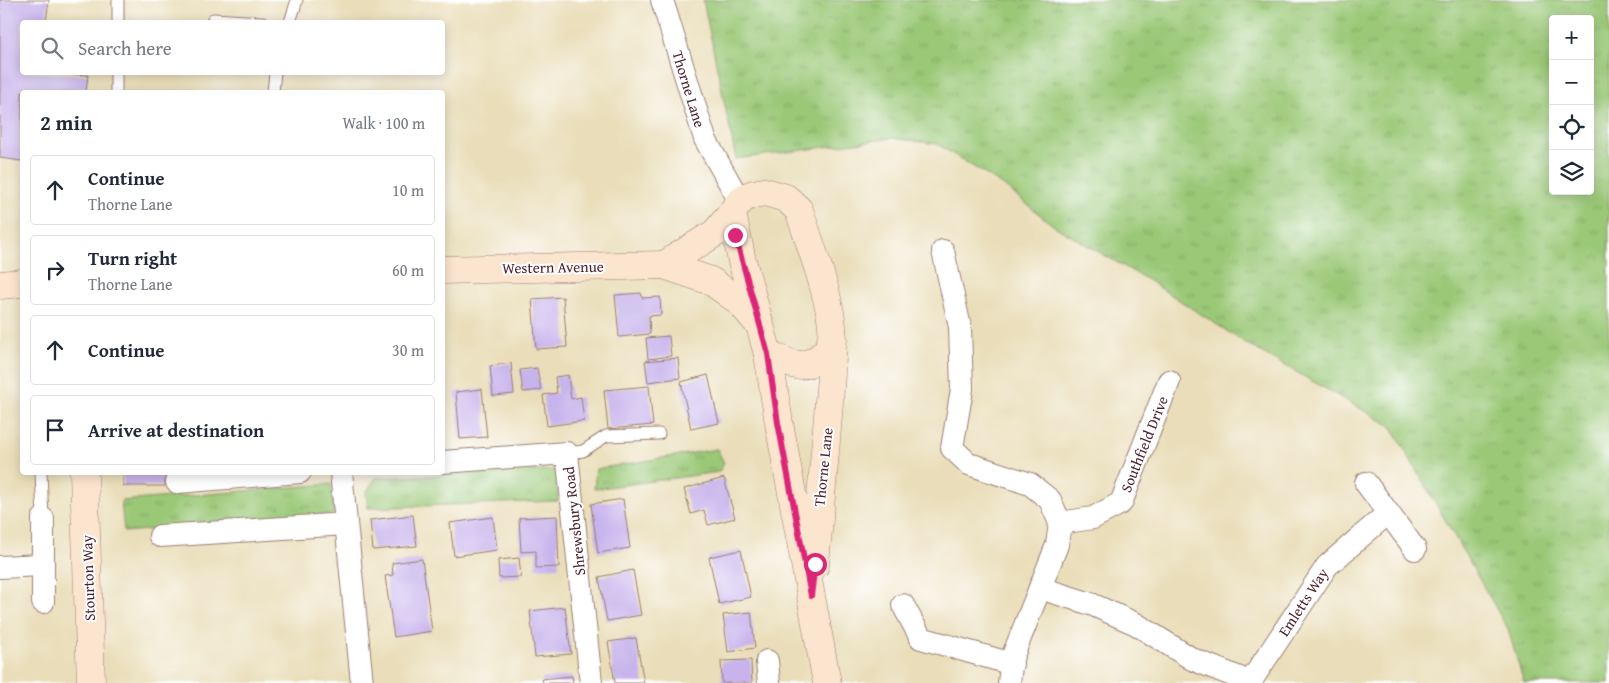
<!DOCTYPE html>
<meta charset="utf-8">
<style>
:root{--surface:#fff;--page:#f6f6f7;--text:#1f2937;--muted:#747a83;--line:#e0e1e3}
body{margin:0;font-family:"Gentium Book Plus",serif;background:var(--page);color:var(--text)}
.controls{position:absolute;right:15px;top:15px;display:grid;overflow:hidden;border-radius:5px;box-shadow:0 2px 12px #0003}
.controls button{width:45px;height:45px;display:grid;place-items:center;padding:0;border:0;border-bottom:1px solid var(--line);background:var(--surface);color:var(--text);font:25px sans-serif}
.stop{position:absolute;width:15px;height:15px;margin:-11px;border:4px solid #db2777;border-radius:50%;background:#fff}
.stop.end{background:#db2777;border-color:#fff;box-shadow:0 1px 5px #0008}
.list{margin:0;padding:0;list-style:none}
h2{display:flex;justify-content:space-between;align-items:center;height:65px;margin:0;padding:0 20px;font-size:21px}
h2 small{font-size:16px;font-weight:400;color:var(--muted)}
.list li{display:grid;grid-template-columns:32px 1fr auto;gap:15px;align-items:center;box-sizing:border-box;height:70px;margin:0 10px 10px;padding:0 10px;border:1px solid var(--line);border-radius:5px}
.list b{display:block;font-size:19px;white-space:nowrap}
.list p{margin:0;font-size:16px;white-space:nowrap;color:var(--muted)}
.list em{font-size:16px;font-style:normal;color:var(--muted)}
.icon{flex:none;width:28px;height:28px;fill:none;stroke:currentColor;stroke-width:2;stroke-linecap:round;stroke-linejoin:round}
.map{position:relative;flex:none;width:1609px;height:683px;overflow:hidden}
.search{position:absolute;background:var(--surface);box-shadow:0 2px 12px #0003;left:20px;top:20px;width:425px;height:55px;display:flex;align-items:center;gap:12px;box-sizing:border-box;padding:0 18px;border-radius:5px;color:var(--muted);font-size:19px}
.panel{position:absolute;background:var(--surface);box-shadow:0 2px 12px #0003;left:20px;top:90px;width:425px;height:385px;border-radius:5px}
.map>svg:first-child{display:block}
</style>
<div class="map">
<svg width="1609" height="683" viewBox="0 0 1609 683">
<defs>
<pattern id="grass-tufts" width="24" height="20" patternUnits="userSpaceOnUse" patternTransform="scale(1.25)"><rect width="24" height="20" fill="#9ac876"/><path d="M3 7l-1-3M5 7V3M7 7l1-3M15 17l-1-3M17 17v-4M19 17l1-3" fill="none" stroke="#86ab66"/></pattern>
</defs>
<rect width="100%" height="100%" fill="#fff"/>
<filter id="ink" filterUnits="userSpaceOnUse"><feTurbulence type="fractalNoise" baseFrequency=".02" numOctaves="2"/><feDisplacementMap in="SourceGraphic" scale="10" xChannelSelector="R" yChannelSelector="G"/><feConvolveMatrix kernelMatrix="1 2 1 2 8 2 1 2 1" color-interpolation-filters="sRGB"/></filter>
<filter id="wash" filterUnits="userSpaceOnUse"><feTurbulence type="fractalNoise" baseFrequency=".0096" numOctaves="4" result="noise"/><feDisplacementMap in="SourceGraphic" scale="20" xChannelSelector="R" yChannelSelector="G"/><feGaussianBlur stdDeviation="1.12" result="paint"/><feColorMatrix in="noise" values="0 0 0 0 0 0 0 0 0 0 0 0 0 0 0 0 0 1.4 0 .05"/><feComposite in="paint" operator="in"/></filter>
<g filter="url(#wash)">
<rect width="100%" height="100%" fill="#eadeba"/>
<!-- grass -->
<g fill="url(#grass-tufts)" stroke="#727450" fill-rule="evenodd">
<path d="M703 0H1609V683H1524L1508 629 1391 426 1247 344 1151 282 1054 226 1004 186 937 144 892 138 736 159ZM1553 19H1590V191H1553Z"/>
<path d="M717 449 724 463 719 472 594 489 596 469Z"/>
<path d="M556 470 558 501 368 508 366 492 376 478Z"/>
<path d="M331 484 334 514 124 532 121 501Z"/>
</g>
<g id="blocks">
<!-- building -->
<g fill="#c8b4ec">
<path d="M0 0H49L46 22H22V72L88 75 86 92H22V161L0 158Z"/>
<path d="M641 293 642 298 660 297 661 315 649 316 650 334 619 337 615 295Z"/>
<path d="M563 297 567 347 536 349 532 299Z"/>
<path d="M669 336 671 356 648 359 646 338Z"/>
<path d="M678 358 680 378 648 382 645 361Z"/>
<path d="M511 363 514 394 493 396 490 366Z"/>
<path d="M537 368 541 390 523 392 520 370Z"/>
<path d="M568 375 571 399 581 397 584 421 547 426 543 395 557 393 555 377Z"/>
<path d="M708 375 719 423 691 429 681 382Z"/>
<path d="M649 386 653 425 608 429 604 390Z"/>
<path d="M482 389 487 437 460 439 456 392Z"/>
<rect x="123" y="472" width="42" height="14"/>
<path d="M724 478 735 518 708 525 704 510 691 514 684 489Z"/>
<path d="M623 499 630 548 598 553 591 504Z"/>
<path d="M413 515 417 546 373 550 370 520Z"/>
<path d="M557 516 559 567 536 568V551L521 552 519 518Z"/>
<path d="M493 517 497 550 454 556 450 523Z"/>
<path d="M741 550 751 597 719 604 709 557Z"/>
<path d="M519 558 521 577 499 578 498 560Z"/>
<path d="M422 559 432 631 394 637 385 576 393 575 392 563Z"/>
<path d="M633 570 641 615 607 621 599 577Z"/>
<path d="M565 607 571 654 535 657 530 611Z"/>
<path d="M751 612 755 648 728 652 723 615Z"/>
<path d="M636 638 644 683H615L608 642Z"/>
<path d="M751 660 752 683H722L721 661Z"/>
<path d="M572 676 573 683H543L542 679Z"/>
</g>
</g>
</g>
<g filter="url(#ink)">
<use href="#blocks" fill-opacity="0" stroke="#9a7e72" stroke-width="1"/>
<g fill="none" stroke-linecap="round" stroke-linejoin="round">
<!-- lane casing -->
<g stroke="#9a7e72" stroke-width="13">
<g id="lane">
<path d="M213 19 262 22"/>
<path d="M118 22V0"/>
<path d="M290 22 297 0"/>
<path d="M116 92V72"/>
<path d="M273 92 275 72"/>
<path d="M567 453 583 451 606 436 659 434"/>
<path d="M41 472 43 519"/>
</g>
</g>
<!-- street casing -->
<g stroke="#9a7e72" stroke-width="24">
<g id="street">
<path d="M662 0 705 139 739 200"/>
<path d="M943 251 960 327 962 389 952 448 969 464 1030 484 1050 500 1060 523 1057 545 1012 658 1009 683"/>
<path d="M442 462 567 453 591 683"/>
<path d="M341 472 362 683"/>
<path d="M177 482 300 472"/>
<path d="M1366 483 1415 549"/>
<path d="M1060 523 1093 518 1121 503 1169 381"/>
<path d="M160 536 346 524"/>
<path d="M0 567 41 565"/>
<path d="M1040 588 1091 604 1136 624 1192 659 1252 683"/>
<path d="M43 602V519"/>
<path d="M903 605 921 638 1012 664"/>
<path d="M767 661 769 683"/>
<path d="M1251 681 1327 566 1388 513"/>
</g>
</g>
<!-- secondary casing -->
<g stroke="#9a7e72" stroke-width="29">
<g id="secondary">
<path d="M765 192 786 198 799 210C808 239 835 309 832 336 831 352 813 366 797 365 788 364 777 357 768 354L742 261 732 213C741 197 748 194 765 192Z"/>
<path d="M664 265 715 233 732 213"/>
<path d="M442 270 664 265 711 281 740 302 757 322"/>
<path d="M0 285 22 283"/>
<path d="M768 354 779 423 827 683"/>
<path d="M84 472 91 683"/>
<path d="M815 565C821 489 830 413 833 337"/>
</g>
</g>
<!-- lane -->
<use href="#lane" stroke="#fff" stroke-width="11"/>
<!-- street -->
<use href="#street" stroke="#fff" stroke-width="22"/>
<!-- secondary -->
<use href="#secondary" stroke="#fce5cf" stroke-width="28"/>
</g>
</g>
<g fill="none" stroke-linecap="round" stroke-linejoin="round" filter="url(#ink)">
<!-- route -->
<path stroke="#db2777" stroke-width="6" d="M735 235 768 354 778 423 811 596 815 564"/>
</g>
<g text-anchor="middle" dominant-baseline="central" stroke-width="4" stroke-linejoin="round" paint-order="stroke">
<!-- street labels -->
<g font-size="15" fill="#4a1f2b" stroke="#fff">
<text transform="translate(689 89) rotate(73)">Thorne Lane</text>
<text transform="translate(553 267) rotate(-1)">Western Avenue</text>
<text transform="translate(1144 444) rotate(-68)">Southfield Drive</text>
<text transform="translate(823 467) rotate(-84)">Thorne Lane</text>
<text transform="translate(574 521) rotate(-96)">Shrewsbury Road</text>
<text transform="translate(88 578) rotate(-92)">Stourton Way</text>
<text transform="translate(1303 602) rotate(-57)">Emletts Way</text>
</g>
</g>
</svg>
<div class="controls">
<button>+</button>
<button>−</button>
<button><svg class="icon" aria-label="locate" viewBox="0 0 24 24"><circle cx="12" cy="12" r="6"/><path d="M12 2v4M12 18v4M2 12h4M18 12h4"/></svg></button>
<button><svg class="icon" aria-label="layers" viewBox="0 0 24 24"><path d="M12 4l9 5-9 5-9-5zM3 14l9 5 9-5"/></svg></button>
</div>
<div class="stop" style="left:815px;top:564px"></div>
<div class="stop end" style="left:735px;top:235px"></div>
<div class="search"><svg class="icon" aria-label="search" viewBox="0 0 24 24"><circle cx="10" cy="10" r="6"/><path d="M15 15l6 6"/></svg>Search here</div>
<section class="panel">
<h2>2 min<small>Walk · 100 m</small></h2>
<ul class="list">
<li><svg class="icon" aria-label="ahead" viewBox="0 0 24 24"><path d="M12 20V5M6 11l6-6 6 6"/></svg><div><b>Continue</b><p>Thorne Lane</p></div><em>10 m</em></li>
<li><svg class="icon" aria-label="right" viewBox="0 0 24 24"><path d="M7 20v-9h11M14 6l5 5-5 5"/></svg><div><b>Turn right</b><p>Thorne Lane</p></div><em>60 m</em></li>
<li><svg class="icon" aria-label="ahead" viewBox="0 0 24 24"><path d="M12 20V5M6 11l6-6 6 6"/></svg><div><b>Continue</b></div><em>30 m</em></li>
<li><svg class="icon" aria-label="arrive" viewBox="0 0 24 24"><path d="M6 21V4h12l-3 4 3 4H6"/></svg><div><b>Arrive at destination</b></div></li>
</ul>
</section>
</div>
